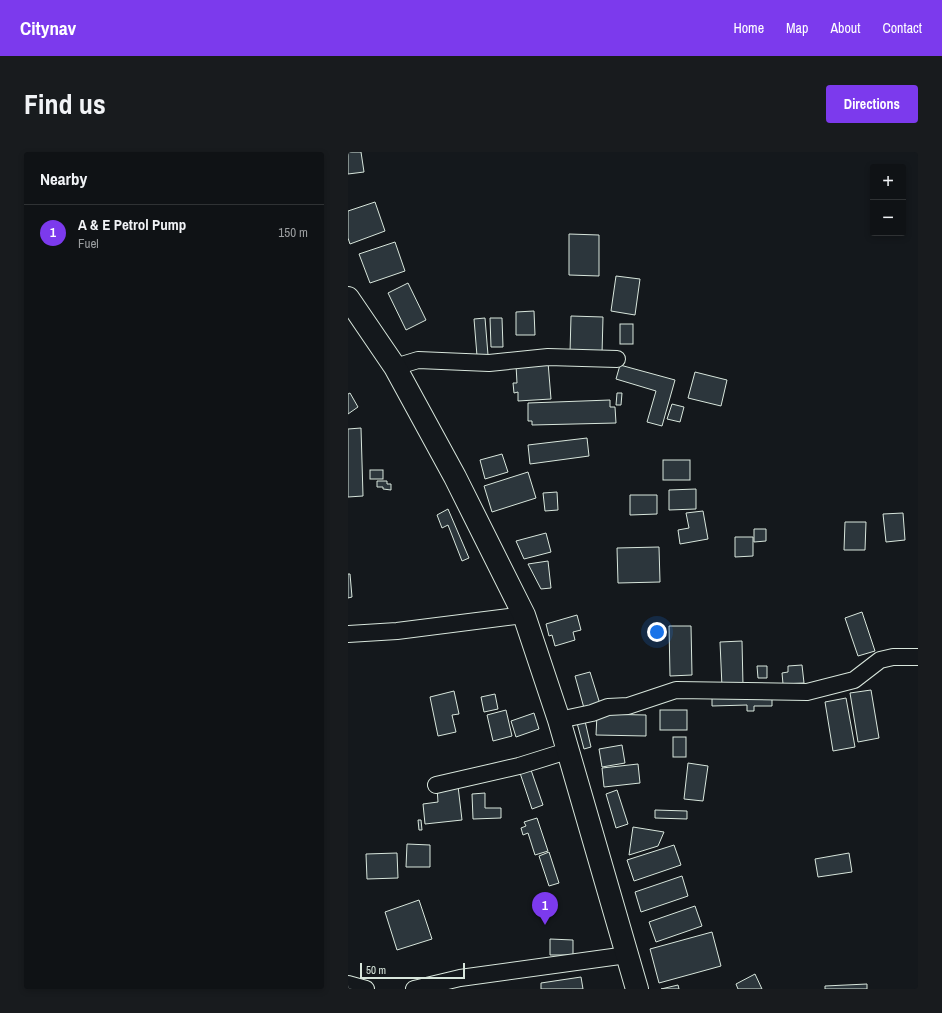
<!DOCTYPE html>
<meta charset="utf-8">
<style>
:root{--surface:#0f1215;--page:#181b1e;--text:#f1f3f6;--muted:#9b9ea0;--line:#2f3234;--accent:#7c3aed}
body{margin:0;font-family:"Archivo Narrow",sans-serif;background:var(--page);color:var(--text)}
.controls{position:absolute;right:12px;top:12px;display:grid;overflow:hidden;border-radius:4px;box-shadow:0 2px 6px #0003}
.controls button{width:36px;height:36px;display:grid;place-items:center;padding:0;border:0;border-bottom:1px solid var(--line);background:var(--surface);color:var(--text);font:20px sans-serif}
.scale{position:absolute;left:12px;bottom:10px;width:105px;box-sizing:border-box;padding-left:4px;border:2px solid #d8e6dc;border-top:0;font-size:11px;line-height:14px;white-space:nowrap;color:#d8e6dc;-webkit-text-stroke:3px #14181c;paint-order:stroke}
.you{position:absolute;left:309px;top:480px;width:14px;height:14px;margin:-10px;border:3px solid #fff;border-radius:50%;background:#1a73e8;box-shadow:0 0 0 6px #1a73e833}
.badge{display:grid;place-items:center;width:26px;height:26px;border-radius:50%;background:var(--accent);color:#fff;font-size:13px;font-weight:700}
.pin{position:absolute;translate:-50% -33px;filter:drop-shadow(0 1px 2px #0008)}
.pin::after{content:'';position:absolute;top:21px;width:14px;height:12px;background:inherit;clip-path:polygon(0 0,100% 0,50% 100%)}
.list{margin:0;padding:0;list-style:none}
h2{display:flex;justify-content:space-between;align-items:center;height:52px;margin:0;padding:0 16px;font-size:17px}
h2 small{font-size:13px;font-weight:400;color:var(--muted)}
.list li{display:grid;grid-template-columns:26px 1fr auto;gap:12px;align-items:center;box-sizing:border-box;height:56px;padding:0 16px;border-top:1px solid var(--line)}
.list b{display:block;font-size:15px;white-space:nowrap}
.list p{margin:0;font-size:13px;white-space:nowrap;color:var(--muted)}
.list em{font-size:13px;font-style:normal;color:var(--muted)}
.map{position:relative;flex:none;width:570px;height:837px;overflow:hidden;border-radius:4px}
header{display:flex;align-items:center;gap:24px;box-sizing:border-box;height:56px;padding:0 20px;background:var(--accent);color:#fff}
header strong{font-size:19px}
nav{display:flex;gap:22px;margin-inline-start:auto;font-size:14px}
.intro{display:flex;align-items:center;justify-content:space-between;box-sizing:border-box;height:96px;padding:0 24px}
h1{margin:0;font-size:28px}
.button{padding:10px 18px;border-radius:4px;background:var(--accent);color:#fff;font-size:14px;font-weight:700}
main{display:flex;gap:24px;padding:0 24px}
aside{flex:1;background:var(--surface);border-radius:4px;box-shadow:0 2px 6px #0003}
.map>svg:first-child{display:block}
</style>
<header>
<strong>Citynav</strong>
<nav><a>Home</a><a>Map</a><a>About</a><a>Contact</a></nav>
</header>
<div class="intro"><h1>Find us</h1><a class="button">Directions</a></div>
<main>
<aside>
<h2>Nearby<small></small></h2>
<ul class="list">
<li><span class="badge">1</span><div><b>A &amp; E Petrol Pump</b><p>Fuel</p></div><em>150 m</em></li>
</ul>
</aside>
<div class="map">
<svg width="570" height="837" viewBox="0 0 570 837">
<rect width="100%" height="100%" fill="#14181c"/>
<!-- building -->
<g fill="#2c363c" stroke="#d8e6dc">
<path d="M0 0H13L16 20 0 22Z"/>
<path d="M27 50 37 79 2 92 0 86V59Z"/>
<path d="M221 82 251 83V124L221 123Z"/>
<path d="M47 90 57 119 22 131 11 102Z"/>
<path d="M268 124 292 127 287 163 263 159Z"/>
<path d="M60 131 78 168 58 178 40 141Z"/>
<path d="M186 159 187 183H168V160Z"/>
<path d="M223 164 255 165 254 202 222 201Z"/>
<path d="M137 166 140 203 129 204 126 167Z"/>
<path d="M142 166H154L155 195H143Z"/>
<rect x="272" y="172" width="13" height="20"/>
<path d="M200 210 203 247 170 249V240L166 241 165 231H169L168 213Z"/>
<path d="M272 213 327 228 314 274 299 270 308 239 268 227Z"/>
<path d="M347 220 379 228 373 254 340 246Z"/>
<path d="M2 241 10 255 0 262V242Z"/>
<path d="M269 241H274L273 253H268Z"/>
<path d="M262 248V255H267L268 271 184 273V269H180V251Z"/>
<path d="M324 252 336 255 332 270 319 267Z"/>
<path d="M13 276 15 344 0 345V277Z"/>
<path d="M239 286 241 304 182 312 180 293Z"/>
<path d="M154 302 160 320 137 327 132 308Z"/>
<rect x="315" y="308" width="27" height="20"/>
<rect x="22" y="318" width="13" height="9"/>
<path d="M180 320 188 346 144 360 136 334Z"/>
<path d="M29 329H39V332H43V338L35 337V335H29Z"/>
<path d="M348 337V357L321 358V338Z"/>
<path d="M209 340 210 358 197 359 195 341Z"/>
<path d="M282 343H309V362L282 363Z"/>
<path d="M100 357 121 406 114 409 100 373 94 376 89 363Z"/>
<path d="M355 359 360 387 332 392 330 378 341 376 338 361Z"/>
<path d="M555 361 557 388 538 390 535 362Z"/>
<path d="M497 370H518L517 398H496Z"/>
<path d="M406 377H418V389L406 390Z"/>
<path d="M198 381 203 400 176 407 168 389Z"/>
<path d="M387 385H405V404L387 405Z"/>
<path d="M311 395 312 430 270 431 269 396Z"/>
<path d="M200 409 203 436 193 437 180 412Z"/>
<path d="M0 422H2L4 445 0 446Z"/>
<path d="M514 460 527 499 510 504 497 466Z"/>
<path d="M229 463 233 478 225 480 227 488 207 494 204 483 201 484 198 472Z"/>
<path d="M321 474H343L344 523 322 524Z"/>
<path d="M394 489 395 534 374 535 372 490Z"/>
<path d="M454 513 456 531 435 532 434 521 440 520V514Z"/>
<path d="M409 514H419V526H410Z"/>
<path d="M242 520 252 552 236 556 227 524Z"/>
<path d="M523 538 531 586 510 590 502 541Z"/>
<path d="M106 539 111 562 104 563 108 580 90 584 82 545Z"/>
<path d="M424 541V554H406V559H399V553L364 554V542Z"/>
<path d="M147 542 150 557 136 560 133 545Z"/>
<path d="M498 546 507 595 485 599 477 550Z"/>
<path d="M158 558 164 584 145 589 139 563Z"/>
<rect x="312" y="558" width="27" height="20"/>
<path d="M186 561 191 577 168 585 163 569Z"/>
<path d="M249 562 298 563V584L248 583Z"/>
<path d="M237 569 243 595 236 597 229 571Z"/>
<rect x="325" y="585" width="13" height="20"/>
<path d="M274 593 277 611 254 615 251 597Z"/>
<path d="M340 611 360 614 355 649 336 647Z"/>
<path d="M290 612 292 631 256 635 254 616Z"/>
<path d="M182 615 195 653 184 657 171 618Z"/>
<path d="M110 634 114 668 77 672 75 652 90 650 89 636Z"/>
<path d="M269 638 280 672 268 676 258 642Z"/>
<path d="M137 641V656H153V666L125 667 124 642Z"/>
<path d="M307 658 339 659V667L307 666Z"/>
<path d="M189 666 200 699 187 703 180 681 175 683 173 676 178 674 176 670Z"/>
<path d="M70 668H73L74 678H71Z"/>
<path d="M285 675 316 680 310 694 281 703Z"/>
<path d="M59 692 82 693V715H58Z"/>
<path d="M326 693 333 713 286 729 279 708Z"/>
<path d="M201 700 211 731 201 734 191 704Z"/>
<path d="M49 701 50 726 19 727 18 702Z"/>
<path d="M501 701 504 720 470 725 467 707Z"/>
<path d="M334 724 340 744 293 760 287 740Z"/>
<path d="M71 748 84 787 49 798 37 760Z"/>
<path d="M347 754 354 774 308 790 301 770Z"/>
<path d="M364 780 373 814 311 831 302 797Z"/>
<path d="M202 787 225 788V803H202Z"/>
<path d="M407 822 414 837H390L388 832Z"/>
<path d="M233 825 235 837H193V831Z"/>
<path d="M519 832V837H477V834Z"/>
<path d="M330 833 331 837H313Z"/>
</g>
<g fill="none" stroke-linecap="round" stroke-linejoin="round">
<!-- minor casing -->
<g stroke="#d8e6dc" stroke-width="18">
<g id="minor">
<path d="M47 215 70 208 141 211 200 205 269 207"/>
<path d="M0 482 49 479 176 463"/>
<path d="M211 568 244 561 260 555 280 554 328 538 459 540 506 528 532 508 545 505H570"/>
<path d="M88 633 171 614 219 599"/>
<path d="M0 832 18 837"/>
<path d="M66 837 112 826 279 803"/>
</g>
</g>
<!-- highway casing -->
<g stroke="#d8e6dc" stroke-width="24">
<path id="highway" d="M0 146 47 215 107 325 176 463 211 568 289 837"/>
</g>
<!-- minor -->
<use href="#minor" stroke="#14181c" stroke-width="16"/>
<!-- highway -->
<use href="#highway" stroke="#14181c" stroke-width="22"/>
</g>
</svg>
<div class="controls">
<button>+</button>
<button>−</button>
</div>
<div class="scale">50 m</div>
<div class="you"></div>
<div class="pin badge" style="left:197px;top:773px">1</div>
</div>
</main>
